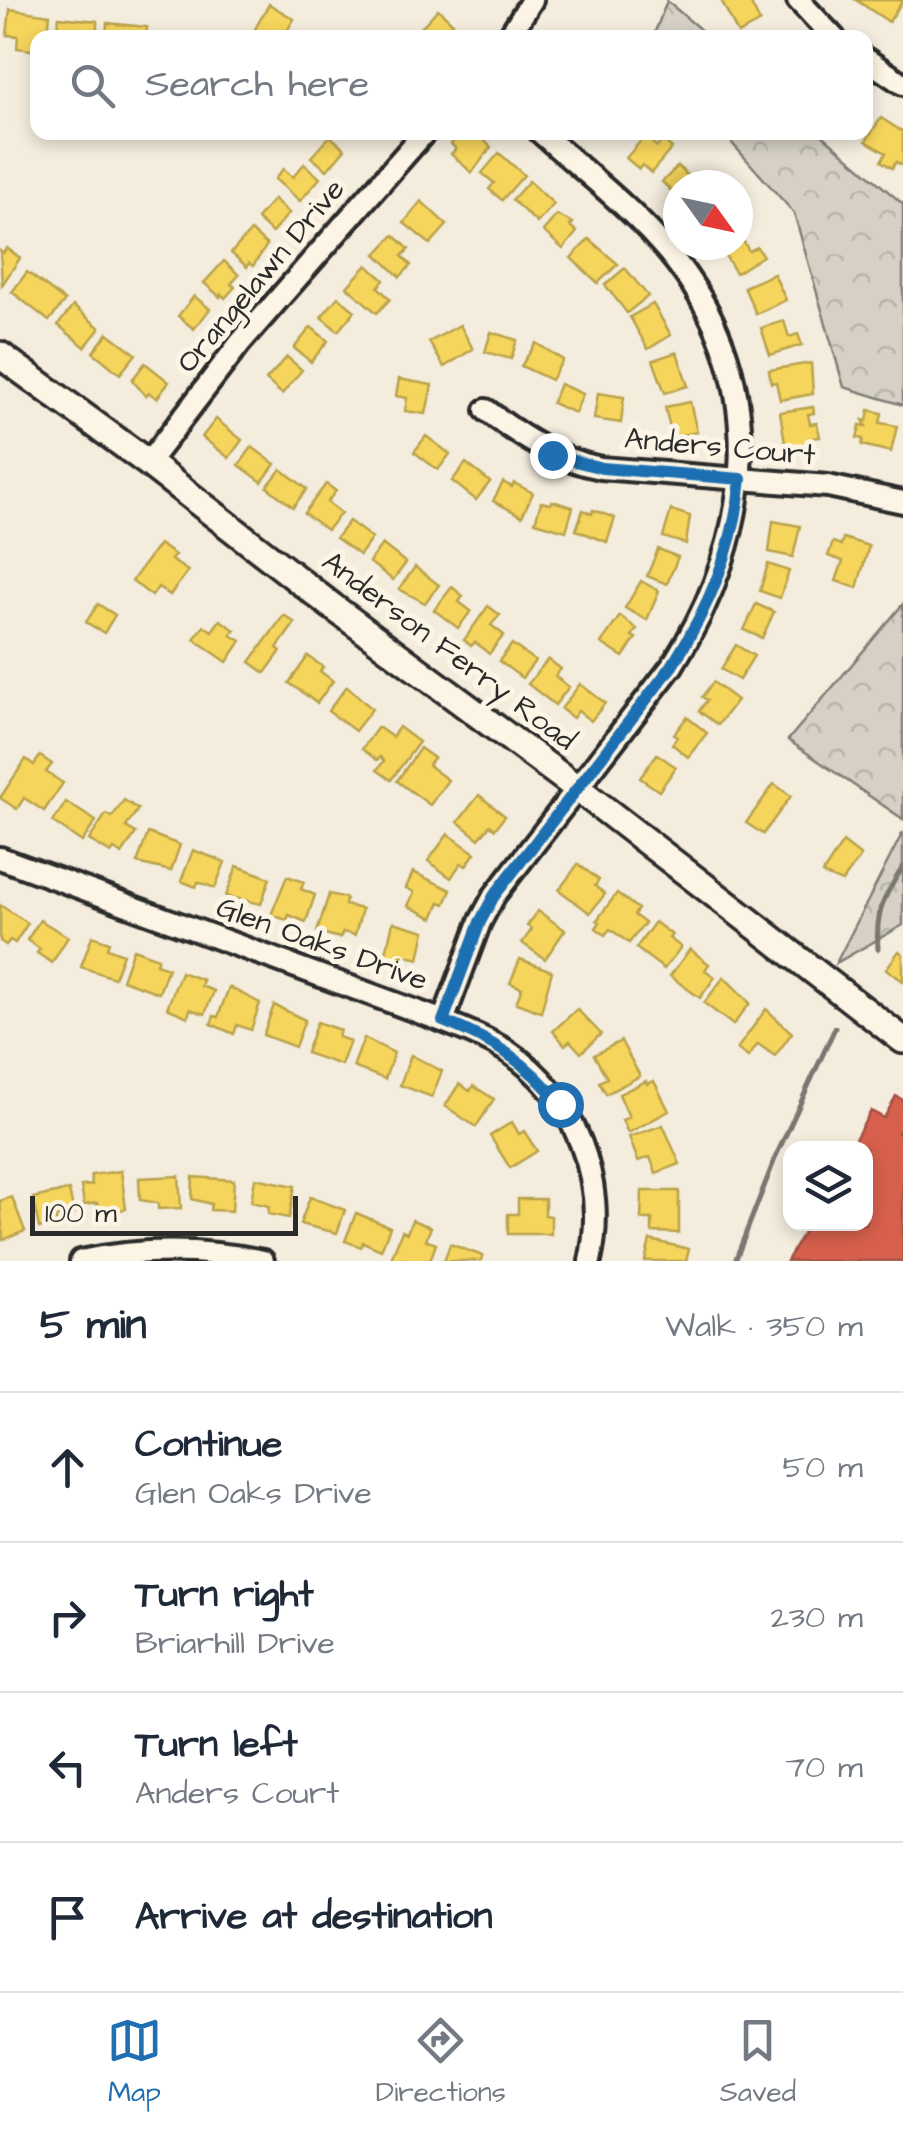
<!DOCTYPE html>
<meta charset="utf-8">
<style>
:root{--surface:#fff;--page:#f2f2f3;--text:#1f2937;--muted:#747a83;--line:#e0e1e3;--accent:#1f6fb2}
body{margin:0;font-family:"Architects Daughter",sans-serif;background:var(--page);color:var(--text)}
.controls{position:absolute;right:30px;bottom:30px;display:grid;overflow:hidden;border-radius:20px;box-shadow:0 5px 15px #0003}
.controls button{width:90px;height:90px;display:grid;place-items:center;padding:0;border:0;border-bottom:2px solid var(--line);background:var(--surface);color:var(--text);font:50px sans-serif}
.compass{position:absolute;left:663px;top:170px;width:90px;height:90px;border-radius:50%;background:var(--surface);box-shadow:0 5px 15px #0003;rotate:123deg}
.scale{position:absolute;left:30px;bottom:25px;width:268px;box-sizing:border-box;padding-left:10px;border:5px solid #2b2b2b;border-top:0;font-size:28px;line-height:35px;white-space:nowrap;color:#2b2b2b;-webkit-text-stroke:8px #fcf5e5;paint-order:stroke}
.stop{position:absolute;width:30px;height:30px;margin:-22px;border:8px solid #1f6fb2;border-radius:50%;background:#fff}
.stop.end{background:#1f6fb2;border-color:#fff;box-shadow:0 2px 10px #0008}
.list{margin:0;padding:0;list-style:none}
h2{display:flex;justify-content:space-between;align-items:center;height:130px;margin:0;padding:0 40px;font-size:42px}
h2 small{font-size:32px;font-weight:400;color:var(--muted)}
.list li{display:grid;grid-template-columns:65px 1fr auto;gap:30px;align-items:center;box-sizing:border-box;height:150px;padding:0 40px;border-top:2px solid var(--line)}
.list b{display:block;font-size:38px;white-space:nowrap}
.list p{margin:0;font-size:32px;white-space:nowrap;color:var(--muted)}
.list em{font-size:32px;font-style:normal;color:var(--muted)}
.icon{flex:none;width:55px;height:55px;fill:none;stroke:currentColor;stroke-width:2;stroke-linecap:round;stroke-linejoin:round}
.map{position:relative;flex:none;width:903px;height:1261px;overflow:hidden}
.search{position:absolute;background:var(--surface);box-shadow:0 5px 15px #0003;left:30px;right:30px;top:30px;height:110px;display:flex;align-items:center;gap:25px;box-sizing:border-box;padding:0 35px;border-radius:20px;color:var(--muted);font-size:38px}
.sheet{height:730px;background:var(--surface)}
nav{display:flex;justify-content:space-around;align-items:center;box-sizing:border-box;height:140px;border-top:2px solid var(--line);background:var(--surface);font-size:28px;color:var(--muted)}
nav a{display:grid;justify-items:center;gap:5px}
nav .on{color:var(--accent)}
.map>svg:first-child{display:block}
</style>
<div class="map">
<svg width="903" height="1261" viewBox="0 0 903 1261">
<defs>
<pattern id="forest-crowns" width="20" height="18" patternUnits="userSpaceOnUse" patternTransform="scale(2.5)"><rect width="20" height="18" fill="#d6d1c4"/><path d="M2 6a3 3 0 1 1 6 0M12 15a3 3 0 1 1 6 0" fill="none" stroke="#b8b4a9"/></pattern>
</defs>
<rect width="100%" height="100%" fill="#f4edde"/>
<filter id="ink" filterUnits="userSpaceOnUse"><feTurbulence type="fractalNoise" baseFrequency=".01" numOctaves="2"/><feDisplacementMap in="SourceGraphic" scale="20" xChannelSelector="R" yChannelSelector="G"/><feConvolveMatrix kernelMatrix="1 2 1 2 8 2 1 2 1" color-interpolation-filters="sRGB"/></filter>
<g filter="url(#ink)">
<!-- forest -->
<g fill="url(#forest-crowns)" stroke="#807e78" stroke-width="2.5">
<path d="M667 1 709 37H653Z"/>
<path d="M723 133H820L903 204V405L844 387 794 213Z"/>
<path d="M903 604V819L788 740Z"/>
<path d="M903 832V925L836 963Z"/>
</g>
<!-- homes -->
<g fill="#f6d55c" stroke="#b9a24d" stroke-width="2.5">
<path d="M721 0H749L760 22 738 34Z"/>
<path d="M856 0H903L889 22Z"/>
<path d="M269 4 294 19 283 38H250Z"/>
<path d="M10 9 50 15 47 38H38V51L17 48 18 36 7 35Z"/>
<path d="M438 9 453 23 446 31 449 34 446 38H423L417 32Z"/>
<path d="M59 17 97 21V38H55Z"/>
<path d="M107 23 147 27 146 38H106Z"/>
<path d="M881 118 903 132V166L896 162 892 168 881 161 886 153 866 141Z"/>
<path d="M461 132H475L491 147 472 173 451 154 456 149 451 144Z"/>
<path d="M330 136 345 149 327 170 311 157Z"/>
<path d="M645 136 657 147 663 140 672 148 651 173 642 165 639 169 626 158Z"/>
<path d="M499 153 524 175 502 200 489 189 494 183 482 173Z"/>
<path d="M304 164 320 178 300 201 275 179 283 169 293 177Z"/>
<path d="M678 166 690 178 696 172 704 179 698 185H678V197L662 182Z"/>
<path d="M529 181 554 204 537 223 512 200Z"/>
<path d="M274 199 289 213 272 233 257 219Z"/>
<path d="M421 201 447 225 430 244 404 223Z"/>
<path d="M557 215 573 223 570 226 577 232 563 249 543 231Z"/>
<path d="M251 231 267 245 253 266 249 263 247 267 231 253Z"/>
<path d="M394 235 409 249 402 256 411 265 400 277 376 254Z"/>
<path d="M741 237 749 251 757 247 763 256 736 273 721 249 738 245Z"/>
<path d="M589 239 618 264 598 283 571 258Z"/>
<path d="M7 248 20 258 2 285 0 251 3 253Z"/>
<path d="M224 261 239 275 231 284 235 287 225 298 221 294 220 297 204 283Z"/>
<path d="M367 265 384 280 378 287 390 299 377 313 347 287Z"/>
<path d="M625 268 648 296 627 313 605 285Z"/>
<path d="M27 272 65 301 49 321 12 292Z"/>
<path d="M774 274 786 300 756 314 744 287Z"/>
<path d="M194 296 210 309 194 329 178 316Z"/>
<path d="M338 297 355 311 338 331 321 317Z"/>
<path d="M653 304 671 335 648 349 630 317Z"/>
<path d="M73 306 100 328 85 347 58 325Z"/>
<path d="M784 321 789 337 798 334 802 345 770 355 761 328Z"/>
<path d="M460 325 473 349 444 367 429 342Z"/>
<path d="M311 327 328 341 311 362 294 348Z"/>
<path d="M491 332 517 340 511 359 485 352Z"/>
<path d="M108 333 136 354 120 374 93 352Z"/>
<path d="M536 343 563 360 551 380 521 366Z"/>
<path d="M677 352 688 386 665 393 653 360Z"/>
<path d="M287 357 302 370 282 394 266 380Z"/>
<path d="M145 363 169 382 157 398 149 393 146 396 132 380Z"/>
<path d="M811 363 813 394 780 400 776 382 771 383 769 370Z"/>
<path d="M399 379 432 385 426 414 405 411 407 398 396 396Z"/>
<path d="M560 384 583 394 575 413 552 403Z"/>
<path d="M598 393 624 397 621 423 594 419Z"/>
<path d="M690 402 697 432 672 437 665 407Z"/>
<path d="M813 407 814 413 808 414 810 424 817 423 820 437 812 438 814 451 787 455 780 412Z"/>
<path d="M869 410 882 413 880 423 897 426 891 452 862 445 863 439 857 438 860 425 866 426 863 420 867 421Z"/>
<path d="M216 419 242 440 229 458 202 437Z"/>
<path d="M426 436 450 454 438 470 414 452Z"/>
<path d="M252 447 275 464 262 482 239 465Z"/>
<path d="M466 463 490 482 476 500 452 481Z"/>
<path d="M281 469 307 489 293 507 267 487Z"/>
<path d="M503 482 512 487 514 483 533 493 522 516 493 501Z"/>
<path d="M326 484 336 491 327 502 341 513 327 530 304 513Z"/>
<path d="M552 501 573 507 566 531 535 522 541 502 551 504Z"/>
<path d="M583 510 592 514 593 510 615 518 607 542 576 530Z"/>
<path d="M671 510 690 516 686 544 663 537Z"/>
<path d="M349 521 372 538 360 555 336 538Z"/>
<path d="M773 521 800 526 793 557 769 552Z"/>
<path d="M843 538 869 546 857 588 836 581 843 561 828 556 833 542 841 545Z"/>
<path d="M159 544 175 555 171 560 188 571 170 595 158 587 152 596 132 581Z"/>
<path d="M382 544 406 563 393 580 369 562Z"/>
<path d="M658 549 678 557 667 584 647 576Z"/>
<path d="M768 564 789 571 780 598 760 591Z"/>
<path d="M415 567 439 585 425 603 399 589Z"/>
<path d="M641 581 659 591 647 620 625 608Z"/>
<path d="M452 587 463 596 459 602 471 611 458 628 434 610Z"/>
<path d="M98 604 115 615 104 633 86 622Z"/>
<path d="M756 604 774 612 762 638 744 630Z"/>
<path d="M488 606 500 615 491 625 504 635 489 654 475 642 471 646 464 640Z"/>
<path d="M284 615 295 623 277 648 281 651 265 673 250 662Z"/>
<path d="M620 616 637 629 632 636 636 638 623 657 601 643Z"/>
<path d="M220 620 235 630 231 635 241 641 227 662 194 639 204 626 212 631Z"/>
<path d="M512 644 535 661 522 678 499 661Z"/>
<path d="M736 645 754 656 739 680 721 669Z"/>
<path d="M308 656 323 667 320 671 333 681 317 703 289 683Z"/>
<path d="M548 659 561 669 555 676 569 687 555 705 528 684Z"/>
<path d="M713 682 737 700 718 725 699 711 707 700 702 697Z"/>
<path d="M580 684 605 703 591 721 578 711 573 718 561 709Z"/>
<path d="M347 686 372 709 355 731 328 711Z"/>
<path d="M687 717 707 733 688 757 672 744 677 737 674 734Z"/>
<path d="M378 727 392 737 399 727 419 742 391 780 377 770 384 761 380 757 377 760 362 749Z"/>
<path d="M420 748 434 758 428 765 448 780 430 805 397 781Z"/>
<path d="M657 754 676 767 659 791 640 778Z"/>
<path d="M40 756 52 764 46 772 63 783 44 811 24 798 17 809 0 798 26 759 34 765Z"/>
<path d="M774 784 791 796 763 834 746 823Z"/>
<path d="M479 795 505 816 495 829 490 825 479 839 458 822Z"/>
<path d="M124 800 138 809 126 827 136 833 122 854 114 849 111 853 89 840 106 814 112 817Z"/>
<path d="M66 802 96 821 82 842 53 822Z"/>
<path d="M148 833 180 845 171 871 137 863Z"/>
<path d="M448 834 475 853 466 866 461 863 451 878 428 861Z"/>
<path d="M843 842 861 856 842 882 822 874Z"/>
<path d="M193 850 225 862 215 888 198 882 196 887 181 881Z"/>
<path d="M578 864 599 880 595 886 605 894 590 913 559 890Z"/>
<path d="M237 866 270 878 261 904 226 896Z"/>
<path d="M413 872 451 890 445 904 440 902 433 918 408 906 414 892 406 888Z"/>
<path d="M287 876 304 882 301 889 315 895 306 922 289 915 287 920 271 915Z"/>
<path d="M617 893 638 909 634 915 645 923 629 943 610 929 605 935 596 928 600 922 597 920Z"/>
<path d="M329 894 346 898 345 905 362 909 355 935 343 932 340 938 317 932Z"/>
<path d="M0 905 28 923 15 943 10 940 6 945 0 941Z"/>
<path d="M538 911 565 930 545 959 522 943 532 929 527 926Z"/>
<path d="M40 920 68 937 52 963 37 953 40 949 27 940Z"/>
<path d="M393 922 425 931 419 959 402 955 401 960 385 957Z"/>
<path d="M655 922 672 935 669 938 681 947 664 969 636 948Z"/>
<path d="M92 936 109 942 107 948 123 954 114 978 81 967Z"/>
<path d="M133 949 158 958 156 964 168 968 159 993 122 980Z"/>
<path d="M690 949 709 964 705 970 715 977 700 998 670 976Z"/>
<path d="M899 951 903 954V981L886 969Z"/>
<path d="M520 959 552 971 541 1012 516 1003 522 988 510 983Z"/>
<path d="M181 972 203 980 201 986 214 991 205 1014 190 1009 188 1017 167 1008Z"/>
<path d="M724 977 750 1003 733 1025 704 1003Z"/>
<path d="M229 987 260 1003 251 1030 237 1025 234 1034 211 1024 214 1016 218 1017Z"/>
<path d="M274 1005 305 1020 295 1047 263 1035Z"/>
<path d="M577 1009 601 1034 581 1053 570 1041 565 1045 553 1031Z"/>
<path d="M766 1009 792 1033 775 1056 758 1044 748 1057 737 1049Z"/>
<path d="M317 1022 340 1030 338 1037 350 1041 341 1065 306 1053Z"/>
<path d="M364 1038 394 1053 385 1079 353 1067Z"/>
<path d="M621 1041 640 1076 606 1094 599 1082 607 1078 594 1055Z"/>
<path d="M411 1055 442 1071 432 1097 400 1085Z"/>
<path d="M646 1081 647 1084 654 1081 669 1111 628 1133 622 1120 629 1117 619 1094Z"/>
<path d="M459 1084 470 1091 473 1086 494 1099 476 1127 445 1106Z"/>
<path d="M512 1122 519 1134 524 1131 537 1151 510 1168 490 1136Z"/>
<path d="M663 1125 680 1164 656 1173 650 1157 638 1161 629 1137Z"/>
<path d="M121 1171 126 1209 99 1213 97 1203 84 1205 81 1186 92 1185 91 1175Z"/>
<path d="M179 1176 181 1208 158 1209V1203L140 1200 139 1178Z"/>
<path d="M193 1177 234 1180 232 1211 210 1210 211 1204 192 1199Z"/>
<path d="M255 1178 295 1186 289 1218 268 1214 269 1206 251 1202Z"/>
<path d="M69 1190 74 1214 55 1218 57 1224 39 1228 33 1198Z"/>
<path d="M642 1191H679V1233L652 1232V1219H641Z"/>
<path d="M12 1197 25 1231 3 1240 0 1201Z"/>
<path d="M310 1197 345 1210 337 1233 300 1224Z"/>
<path d="M518 1199H545V1215L551 1216V1234H508V1214H518Z"/>
<path d="M356 1213 390 1227 381 1250 363 1242 361 1247 345 1241Z"/>
<path d="M412 1220 431 1227 426 1240 436 1244 430 1261 391 1259 402 1231 407 1233Z"/>
<path d="M650 1240 689 1249 686 1261H645Z"/>
<path d="M450 1244 483 1256 481 1261H444Z"/>
</g>
<!-- shops -->
<path fill="#d6604d" stroke="#a35043" stroke-width="2.5" d="M896 1096 903 1100V1125L898 1133 903 1136V1261H787L808 1224H866V1148H850L871 1111 884 1118Z"/>
<g fill="none" stroke-linecap="round" stroke-linejoin="round">
<!-- stream -->
<g stroke="#7a7771" stroke-width="5">
<path d="M878 949C875 912 883 898 903 867"/>
<path d="M735 1261 776 1156 835 1028"/>
</g>
<!-- minor casing -->
<g stroke="#2b2b2b" stroke-width="28">
<g id="minor">
<path d="M798 0 834 38"/>
<path d="M508 38 532 0"/>
<path d="M866 59 903 84"/>
<path d="M486 410C523 438 555 459 601 468L828 486 903 502"/>
<path d="M148 463 240 343 425 132"/>
<path d="M0 858 443 1021C465 1030 487 1038 507 1051 575 1095 608 1182 590 1261"/>
<path d="M443 1021 480 922 494 896 672 666C755 535 773 379 669 253 632 208 583 171 540 132"/>
<path d="M81 1261C142 1248 203 1249 263 1261"/>
</g>
</g>
<!-- tertiary casing -->
<g stroke="#2b2b2b" stroke-width="32">
<path id="tertiary" d="M0 355 148 463 333 607 577 788 903 1040"/>
</g>
<!-- minor -->
<use href="#minor" stroke="#fcf5e5" stroke-width="20"/>
<!-- tertiary -->
<use href="#tertiary" stroke="#fcf5e5" stroke-width="25"/>
</g>
</g>
<g fill="none" stroke-linecap="round" stroke-linejoin="round" filter="url(#ink)">
<!-- route -->
<path stroke="#1f6fb2" stroke-width="12" d="M552 455 602 468 741 479C734 549 709 607 672 666L494 896 480 922 443 1021C492 1040 528 1062 560 1104"/>
</g>
<g text-anchor="middle" dominant-baseline="central" stroke-width="10" stroke-linejoin="round" paint-order="stroke">
<!-- street labels -->
<g font-size="30" fill="#2b2b2b" stroke="#fcf5e5">
<text transform="translate(261 276) rotate(-50)">Orangelawn Drive</text>
<text transform="translate(720 447) rotate(5)">Anders Court</text>
<text transform="translate(449 651) rotate(37)">Anderson Ferry Road</text>
<text transform="translate(322 944) rotate(20)">Glen Oaks Drive</text>
</g>
</g>
</svg>
<div class="controls">
<button><svg class="icon" aria-label="layers" viewBox="0 0 24 24"><path d="M12 4l9 5-9 5-9-5zM3 14l9 5 9-5"/></svg></button>
</div>
<svg class="compass" viewBox="-18 -18 36 36"><path d="M0-13l5 13h-10z" fill="#e53935"/><path d="M0 13l5-13h-10z" fill="#747a83"/></svg>
<div class="scale">100 m</div>
<div class="stop" style="left:560px;top:1104px"></div>
<div class="stop end" style="left:552px;top:455px"></div>
<div class="search"><svg class="icon" aria-label="search" viewBox="0 0 24 24"><circle cx="10" cy="10" r="6"/><path d="M15 15l6 6"/></svg>Search here</div>
</div>
<section class="sheet">
<h2>5 min<small>Walk · 350 m</small></h2>
<ul class="list">
<li><svg class="icon" aria-label="ahead" viewBox="0 0 24 24"><path d="M12 20V5M6 11l6-6 6 6"/></svg><div><b>Continue</b><p>Glen Oaks Drive</p></div><em>50 m</em></li>
<li><svg class="icon" aria-label="right" viewBox="0 0 24 24"><path d="M7 20v-9h11M14 6l5 5-5 5"/></svg><div><b>Turn right</b><p>Briarhill Drive</p></div><em>230 m</em></li>
<li><svg class="icon" aria-label="left" viewBox="0 0 24 24"><path d="M17 20v-9H6M10 6l-5 5 5 5"/></svg><div><b>Turn left</b><p>Anders Court</p></div><em>70 m</em></li>
<li><svg class="icon" aria-label="arrive" viewBox="0 0 24 24"><path d="M6 21V4h12l-3 4 3 4H6"/></svg><div><b>Arrive at destination</b></div></li>
</ul>
</section>
<nav>
<a class="on"><svg class="icon" aria-label="map" viewBox="0 0 24 24"><path d="M3 6l6-2 6 2 6-2v14l-6 2-6-2-6 2zM9 4v14M15 6v14"/></svg>Map</a>
<a><svg class="icon" aria-label="directions" viewBox="0 0 24 24"><path d="M12 3l9 9-9 9-9-9zM9 14v-3h6M13 9l2 2-2 2"/></svg>Directions</a>
<a><svg class="icon" aria-label="saved" viewBox="0 0 24 24"><path d="M7 4h10v16l-5-4-5 4z"/></svg>Saved</a>
</nav>
